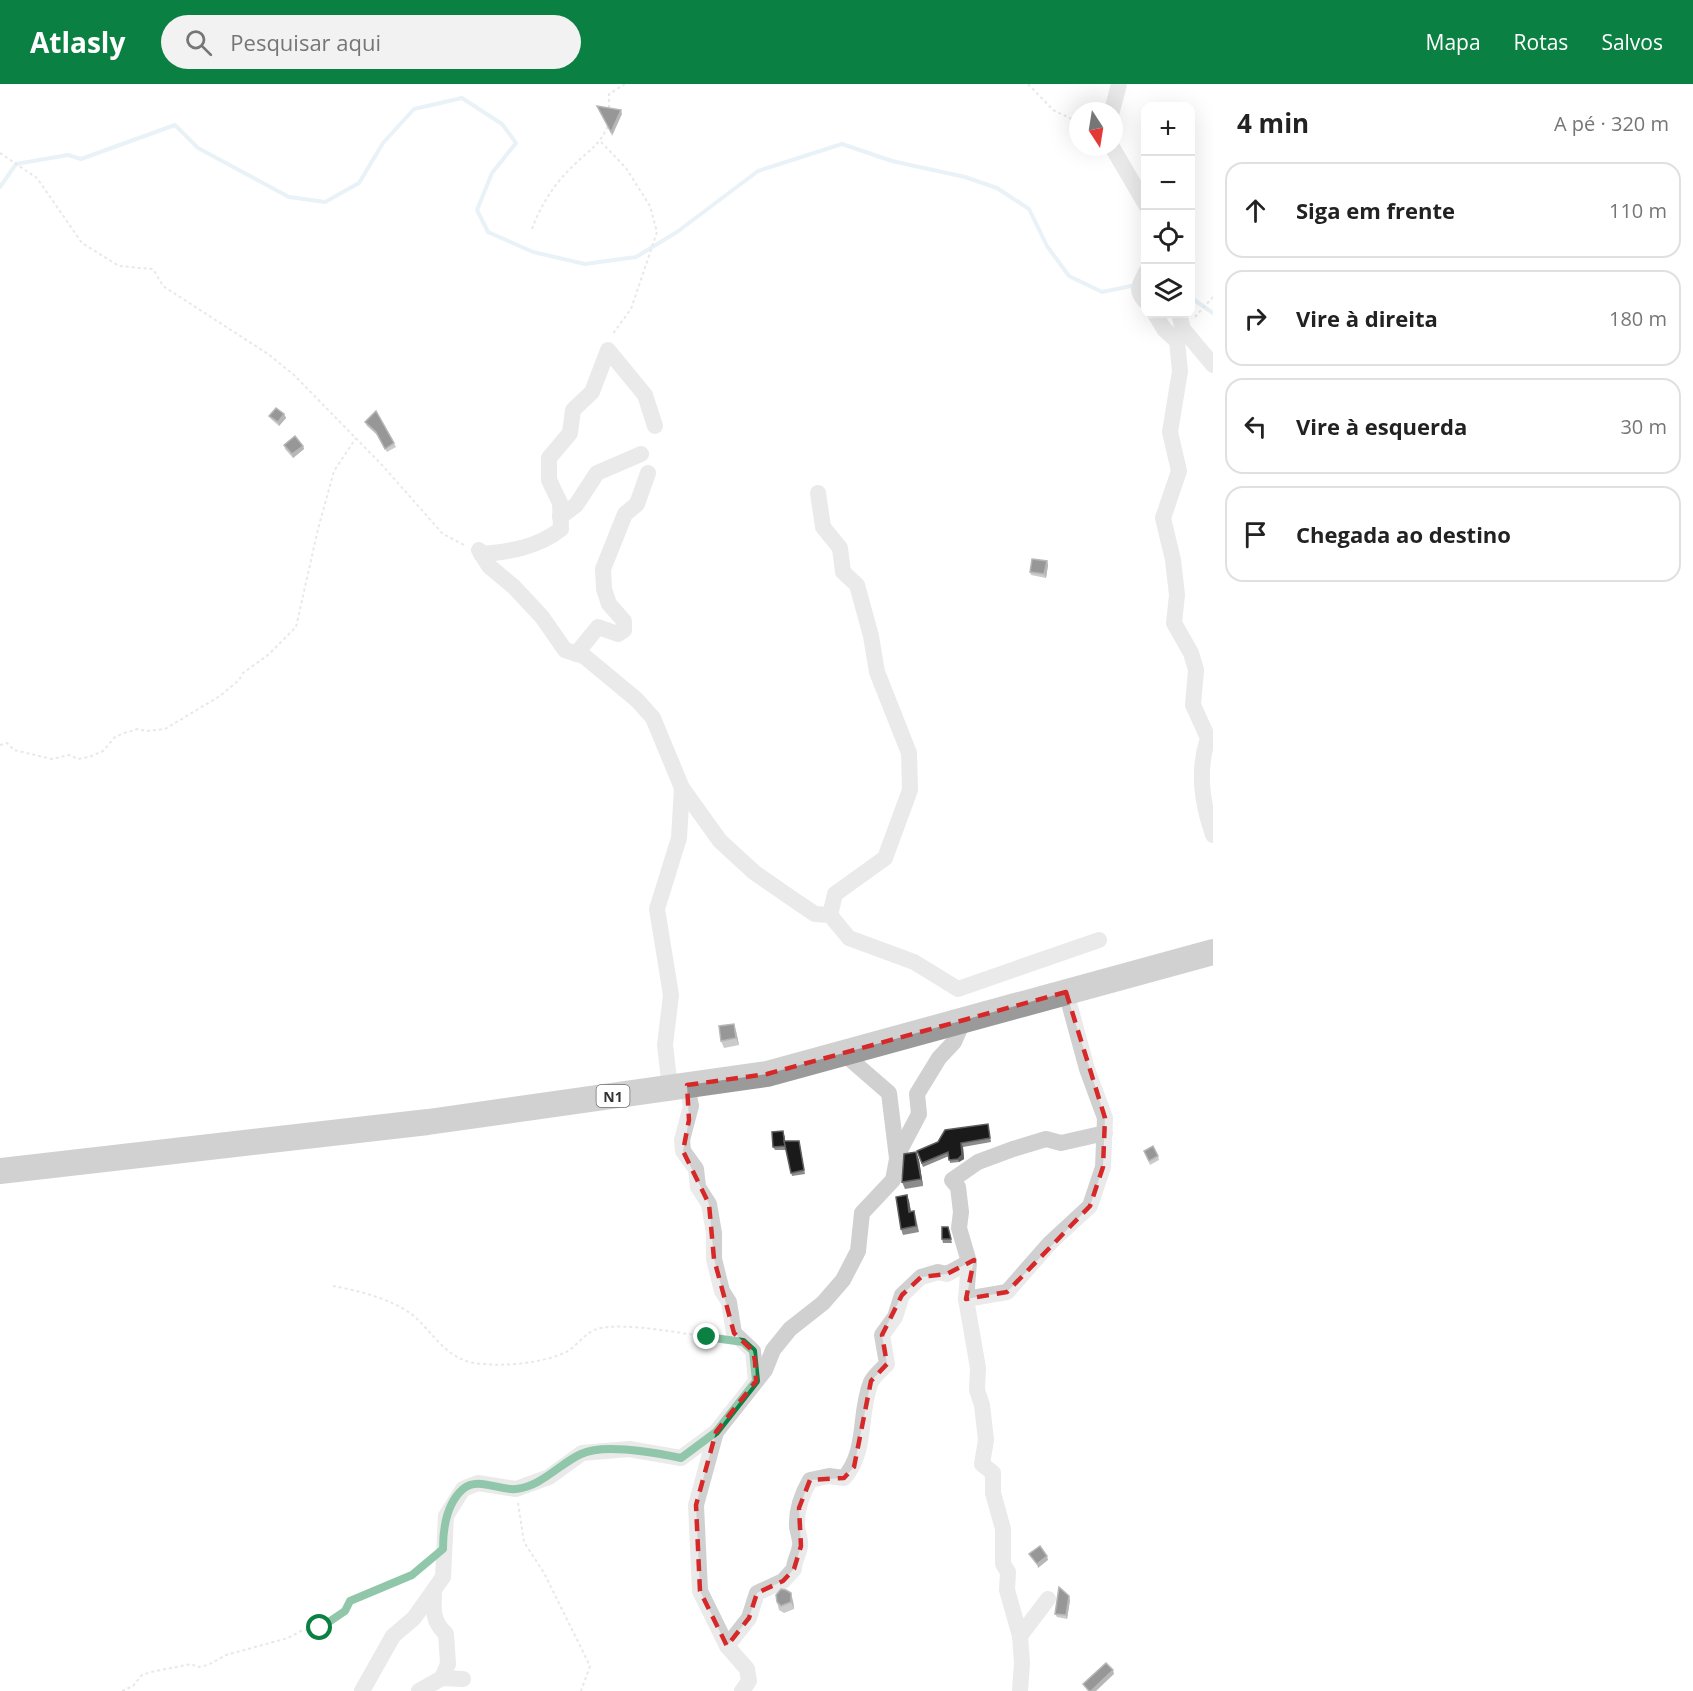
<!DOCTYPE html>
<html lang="pt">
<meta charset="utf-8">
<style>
:root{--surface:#fff;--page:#f2f2f2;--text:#222;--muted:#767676;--line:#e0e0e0;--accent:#0b8043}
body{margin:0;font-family:"Open Sans",sans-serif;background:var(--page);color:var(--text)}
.controls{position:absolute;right:18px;top:18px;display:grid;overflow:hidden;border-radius:12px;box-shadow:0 6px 24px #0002}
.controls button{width:54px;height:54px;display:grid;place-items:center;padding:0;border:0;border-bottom:2px solid var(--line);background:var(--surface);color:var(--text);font:30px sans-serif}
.compass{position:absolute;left:1069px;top:18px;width:54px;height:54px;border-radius:50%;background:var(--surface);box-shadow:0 6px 24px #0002;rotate:168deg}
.stop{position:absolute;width:18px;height:18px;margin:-14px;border:4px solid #0b8043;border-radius:50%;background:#fff}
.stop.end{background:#0b8043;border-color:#fff;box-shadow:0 2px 6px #0008}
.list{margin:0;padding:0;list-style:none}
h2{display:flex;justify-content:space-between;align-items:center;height:78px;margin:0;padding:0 24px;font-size:26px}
h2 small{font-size:20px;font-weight:400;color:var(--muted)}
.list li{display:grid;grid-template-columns:39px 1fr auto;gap:18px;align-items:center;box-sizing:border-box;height:96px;margin:0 12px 12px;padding:0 12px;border:2px solid var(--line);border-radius:18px}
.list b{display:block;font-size:22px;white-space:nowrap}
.list em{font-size:20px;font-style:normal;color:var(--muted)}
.icon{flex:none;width:33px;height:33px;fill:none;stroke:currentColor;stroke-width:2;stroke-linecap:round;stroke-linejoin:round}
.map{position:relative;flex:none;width:1213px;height:1607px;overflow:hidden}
header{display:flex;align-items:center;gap:36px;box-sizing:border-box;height:84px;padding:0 30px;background:var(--accent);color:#fff}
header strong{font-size:28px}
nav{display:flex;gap:33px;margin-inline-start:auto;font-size:21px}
.search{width:420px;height:54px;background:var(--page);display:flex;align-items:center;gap:15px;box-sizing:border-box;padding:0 21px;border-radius:33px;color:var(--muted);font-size:22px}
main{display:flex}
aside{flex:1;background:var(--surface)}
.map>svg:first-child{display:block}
</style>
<header>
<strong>Atlasly</strong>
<div class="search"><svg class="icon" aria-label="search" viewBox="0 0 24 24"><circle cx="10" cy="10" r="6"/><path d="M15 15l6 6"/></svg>Pesquisar aqui</div>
<nav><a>Mapa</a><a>Rotas</a><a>Salvos</a></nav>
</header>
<main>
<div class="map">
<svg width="1213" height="1607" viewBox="0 0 1213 1607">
<rect width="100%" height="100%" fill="#fff"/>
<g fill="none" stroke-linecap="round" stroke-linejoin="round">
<!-- stream -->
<g stroke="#cfe2ee" stroke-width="4">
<path d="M0 103 16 80 68 71 81 75 175 41 198 64 289 113 325 118 359 99 383 59 414 25 462 14 502 40 516 59 492 89 477 126 488 148 533 168 585 180 636 173 677 148 758 87 842 60 892 77 965 93 997 104 1029 125 1047 162 1069 192 1102 208 1136 201"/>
<path d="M1190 213 1213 229"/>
</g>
<!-- path -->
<g stroke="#cdcdcd" stroke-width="2" stroke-dasharray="3 3" stroke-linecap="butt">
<path d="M1028 0 1053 26 1078 38"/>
<path d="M609 24V10L625 0"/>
<path d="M601 58 626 84 650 122 657 148 631 225 612 251"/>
<path d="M0 69 37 94 82 159 119 182 153 185 163 202 268 270 294 291 382 381 443 450 466 462"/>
<path d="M532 145C541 120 555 99 574 81 589 66 599 62 608 42"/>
<path d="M1195 233 1213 213"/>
<path d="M0 661 7 659 14 666 52 675 69 671 78 675 89 673 103 667 115 653 124 649 138 645 146 647 165 645 220 612 239 596 243 589 268 571 296 543 318 445 334 387 356 354"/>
<path d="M333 1202C360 1207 392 1215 414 1232 433 1249 446 1274 474 1279 501 1283 539 1280 564 1269 576 1264 584 1249 597 1245 623 1237 691 1251 720 1255"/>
<path d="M518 1419 524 1458 544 1489 590 1582 581 1607"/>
<path d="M122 1607 133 1602 142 1591 151 1588 191 1580 198 1583 208 1581 226 1571 288 1554 301 1547 320 1544 345 1527 350 1517 412 1491 429 1476"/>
</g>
<!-- minor -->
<g stroke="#d0d0d0" stroke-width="16">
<path d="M1112 27 1119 0"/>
<path d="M1112 63 1146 121"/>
<path d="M1146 188C1140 202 1134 205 1146 218"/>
<path d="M1155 230 1164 245 1177 257 1180 287 1170 348 1179 387 1163 434 1173 476 1177 511 1174 539 1191 569 1196 586 1193 621 1208 654C1197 687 1202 719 1213 751"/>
<path d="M1179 230 1183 245 1213 281"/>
<path d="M818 409 823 443 840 464 843 488 857 501 871 552 877 588 909 669 910 706 885 774 835 810 830 831"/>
<path d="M560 433 576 421 597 389 641 370"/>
<path d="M479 466 489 482 514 503 542 533 565 566 584 572 637 616 653 634 682 704 720 757 755 789 797 818 815 830 830 831 849 854 914 878 958 905 1099 856"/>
<path d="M481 470C510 468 538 463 561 445L560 419 549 396V374L570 349 573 326 592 308 608 266 645 311 655 342"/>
<path d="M576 570 598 543 618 550 624 546V537L609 520 604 505 603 485 625 430 637 420 648 389"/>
<path d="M1066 908 1087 985 1105 1034 1103 1083 1090 1122 1050 1159 1007 1208 966 1215 969 1178 959 1144 961 1128 958 1103 952 1096 978 1078 1013 1065 1046 1055 1061 1059 1105 1049"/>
<path d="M843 969 889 1009 897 1074"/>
<path d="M687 1001 691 1022 682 1056 683 1067 696 1085 698 1103 709 1120 714 1149V1175L722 1207 729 1218 734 1249 753 1267 756 1297"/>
<path d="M670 1004 665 961 671 911 657 825 679 754 682 704"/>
<path d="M966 1215 978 1284 977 1306 982 1321 986 1356 982 1380 993 1389V1409L1003 1445V1480L1008 1488 1007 1506 1020 1552 1048 1515"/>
<path d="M716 1348 696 1421 700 1507 727 1562 747 1585 749 1597 742 1607"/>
<path d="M434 1510C433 1527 433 1538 446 1550L448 1580 442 1594"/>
<path d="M727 1562 749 1534 757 1509 783 1497 794 1485C794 1476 799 1471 800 1462 801 1457 798 1449 797 1443 796 1427 802 1410 810 1396L829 1392 844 1394C868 1366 858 1330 871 1298 874 1292 882 1285 887 1280L882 1251 895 1233 902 1211 921 1193 938 1188 947 1190 969 1178"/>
<path d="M362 1607 393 1552 414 1534 443 1493 446 1432 463 1405 478 1399 516 1405 549 1393 582 1369 629 1365 681 1374 716 1348 765 1286 773 1266 790 1245 823 1219 843 1196 858 1167 862 1129 893 1096 898 1070 919 1030 917 1010 939 974 954 958 964 936"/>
<path d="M419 1607 442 1594 463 1595"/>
<path d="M1020 1607 1022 1579 1020 1552"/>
</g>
<!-- highway -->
<path stroke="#9a9a9a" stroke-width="26" d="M0 1087 428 1038 767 990 1213 868"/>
</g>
<!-- wall -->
<g fill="#8c8c8c">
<path d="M284 330 286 334 279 342 271 335 269 332Z"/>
<path d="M365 338 394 359 396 363 387 368 377 351 367 342Z"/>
<path d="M284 361 303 362 304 365 293 374 285 365Z"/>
<path d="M1047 477 1048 481 1046 494 1031 491 1030 488Z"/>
<path d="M736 947 739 961 724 964 721 957Z"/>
<path d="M988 1040 991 1058 963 1063 964 1075 959 1078 950 1079 949 1072 923 1083 917 1067Z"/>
<path d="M785 1051V1057H799L805 1090 792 1092 786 1066H775L773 1063Z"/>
<path d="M1144 1067 1158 1072 1159 1076 1150 1081Z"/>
<path d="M916 1068 919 1076 923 1102 905 1105 902 1098Z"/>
<path d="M907 1111 909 1117 911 1128 914 1127 916 1134 919 1148 903 1151 901 1145Z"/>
<path d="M948 1143 952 1159H943L942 1155Z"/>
<path d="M1070 1516 1067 1535 1057 1533 1055 1530Z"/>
<path d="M793 1517 794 1525 784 1529 779 1526 777 1518Z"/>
</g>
<!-- shaded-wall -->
<g fill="#5f5f5f">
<path d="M621 26 622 30 612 52 611 48Z"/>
<path d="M284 330 286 334 279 342 278 338Z"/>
<path d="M303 362 304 365 293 374 292 370Z"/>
<path d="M1047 477 1048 481 1046 494 1044 490Z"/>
<path d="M734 940 736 947 739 961 736 954Z"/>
<path d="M961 1059 963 1063 964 1075 959 1078 958 1075Z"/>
<path d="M916 1068 919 1076 923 1102 921 1095Z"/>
<path d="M907 1111 909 1117 912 1134 909 1128Z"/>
<path d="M1047 1472 1048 1476 1038 1484 1037 1480Z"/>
<path d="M791 1509 793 1517 794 1525 791 1518Z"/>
<path d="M1069 1512 1070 1516 1067 1535 1066 1531Z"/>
<path d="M1113 1586 1114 1590 1096 1607H1091Z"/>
</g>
<!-- building -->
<g fill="#1a1a1a" stroke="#5f5f5f" stroke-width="1.5">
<path d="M597 22 621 26 611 48Z"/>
<path d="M276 324 284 330 278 338 269 332Z"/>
<path d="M376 327 394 359 385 365 376 348 365 338Z"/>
<path d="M295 352 303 362 292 370 284 361Z"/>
<path d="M1032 475 1047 477 1044 490 1030 488Z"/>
<path d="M734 940 736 954 721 957 719 942Z"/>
<path d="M988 1040 990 1054 961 1059 962 1071 958 1075 949 1076 948 1068 922 1079 917 1067 938 1058 945 1046Z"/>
<path d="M783 1047 785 1062 773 1063 772 1048Z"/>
<path d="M784 1057H799L804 1086 791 1089Z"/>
<path d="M1153 1062 1158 1072 1149 1077 1144 1067Z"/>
<path d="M916 1068 921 1095 902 1098 904 1070Z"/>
<path d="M907 1111 909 1128 914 1127 916 1142 901 1145 896 1113Z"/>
<path d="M942 1143H948L951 1155H942Z"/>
<path d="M1040 1462 1047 1472 1037 1480 1029 1470Z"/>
<path d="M1059 1503 1069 1512 1066 1531 1055 1530Z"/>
<path d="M781 1505 786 1506 791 1509V1518L781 1522 777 1518 776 1511Z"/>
<path d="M1106 1579 1113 1586 1091 1607H1089L1083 1600Z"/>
</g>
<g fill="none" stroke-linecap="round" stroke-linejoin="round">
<!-- route -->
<path stroke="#0b8043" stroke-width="8" d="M320 1544 345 1527 350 1517 412 1491 443 1465C443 1445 446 1420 463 1405 478 1392 499 1407 516 1405 542 1402 559 1380 581 1370 604 1359 657 1369 681 1374L716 1348 756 1297 753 1267 743 1258 707 1253"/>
</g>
<!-- marked area -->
<path d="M0 0H1213V1607H0ZM1066 908 1105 1034 1103 1083 1090 1122 1007 1208 966 1215 974 1176 947 1190 921 1193 902 1211 882 1251 887 1280 871 1297 854 1383 844 1394 810 1396 799 1424 801 1462 794 1485 783 1497 757 1509 749 1534 727 1562 700 1507 696 1421 716 1348 756 1297 755 1277 753 1267 734 1249 714 1175 709 1120 683 1067 689 1036 687 1001 767 990Z" fill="#fff" fill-opacity=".55" fill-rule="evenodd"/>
<path fill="none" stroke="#d62828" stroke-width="4.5" stroke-dasharray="12 8" stroke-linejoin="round" d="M1066 908 1105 1034 1103 1083 1090 1122 1007 1208 966 1215 974 1176 947 1190 921 1193 902 1211 882 1251 887 1280 871 1297 854 1383 844 1394 810 1396 799 1424 801 1462 794 1485 783 1497 757 1509 749 1534 727 1562 700 1507 696 1421 716 1348 756 1297 755 1277 753 1267 734 1249 714 1175 709 1120 683 1067 689 1036 687 1001 767 990Z"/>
<g text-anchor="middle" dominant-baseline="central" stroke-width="6" stroke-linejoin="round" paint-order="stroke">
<!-- shield labels -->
<rect fill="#fff" stroke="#707070" stroke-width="1.5" x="596.5" y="1001" width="33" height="22" rx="4.5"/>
<g font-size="14" font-weight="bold" fill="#333">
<text x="613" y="1012">N1</text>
</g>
</g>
</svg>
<div class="controls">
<button>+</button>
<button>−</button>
<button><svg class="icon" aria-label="locate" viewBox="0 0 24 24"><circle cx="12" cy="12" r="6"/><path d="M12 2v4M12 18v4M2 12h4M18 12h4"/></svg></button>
<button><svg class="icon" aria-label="layers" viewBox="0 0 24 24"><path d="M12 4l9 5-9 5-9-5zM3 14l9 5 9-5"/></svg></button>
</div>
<svg class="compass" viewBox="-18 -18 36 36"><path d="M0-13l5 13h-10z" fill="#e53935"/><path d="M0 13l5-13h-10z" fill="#767676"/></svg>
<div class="stop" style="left:320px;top:1544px"></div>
<div class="stop end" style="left:707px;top:1253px"></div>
</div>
<aside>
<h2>4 min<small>A pé · 320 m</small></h2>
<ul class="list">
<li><svg class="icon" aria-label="ahead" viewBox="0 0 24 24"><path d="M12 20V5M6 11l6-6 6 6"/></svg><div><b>Siga em frente</b></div><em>110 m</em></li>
<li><svg class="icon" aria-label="right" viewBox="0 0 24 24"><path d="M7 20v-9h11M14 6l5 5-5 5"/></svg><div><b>Vire à direita</b></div><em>180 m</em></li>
<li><svg class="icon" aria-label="left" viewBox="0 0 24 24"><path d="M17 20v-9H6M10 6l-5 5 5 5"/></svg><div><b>Vire à esquerda</b></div><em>30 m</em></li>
<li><svg class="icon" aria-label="arrive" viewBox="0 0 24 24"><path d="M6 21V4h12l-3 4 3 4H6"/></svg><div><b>Chegada ao destino</b></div></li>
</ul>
</aside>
</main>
